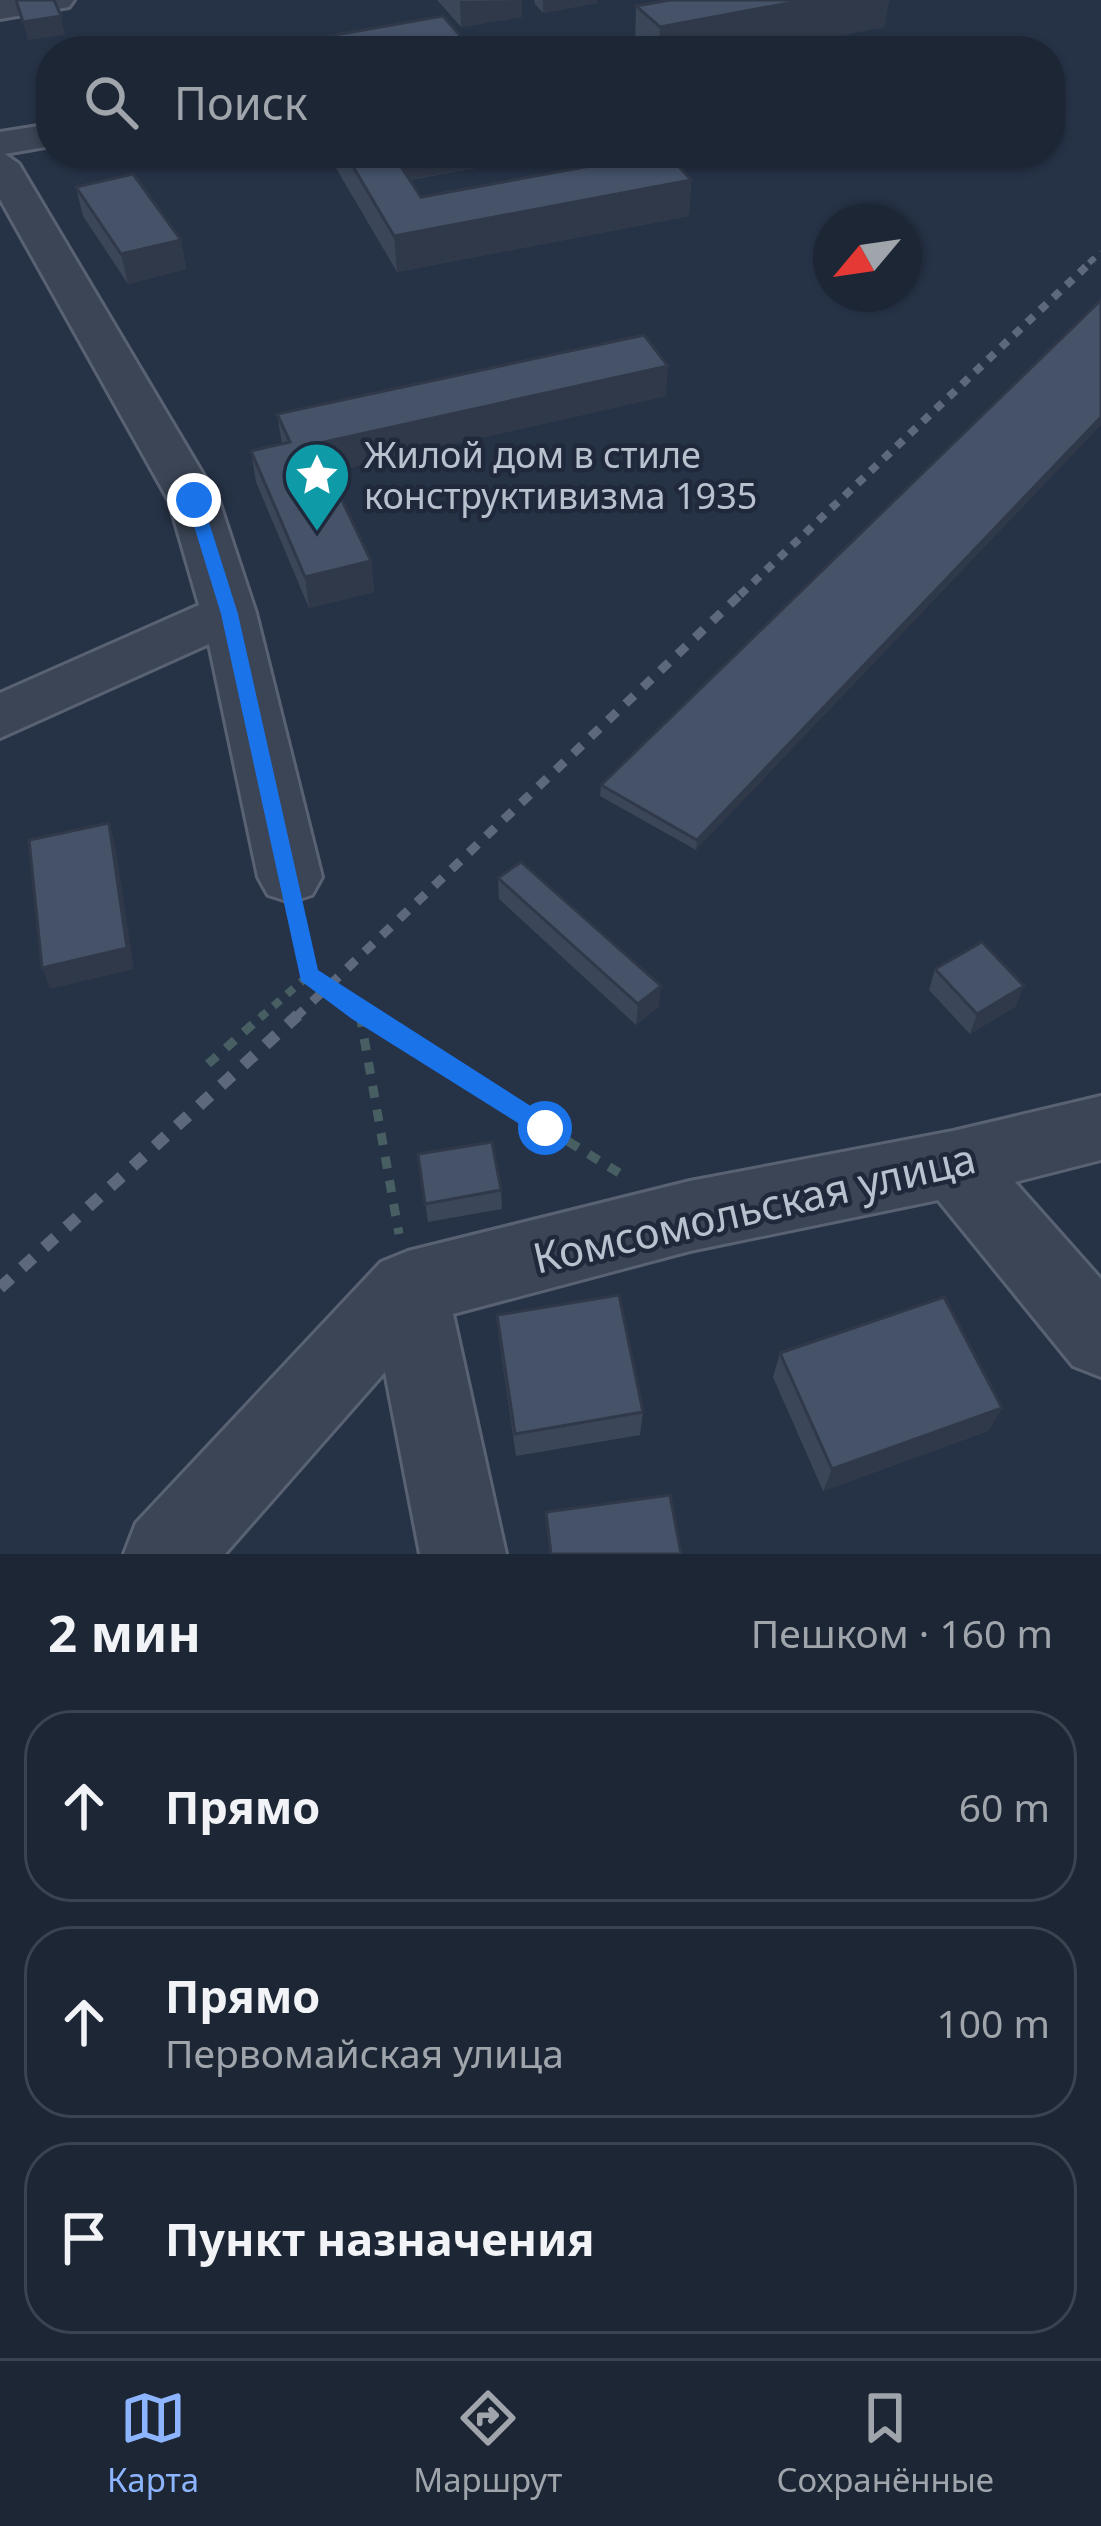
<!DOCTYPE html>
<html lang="ru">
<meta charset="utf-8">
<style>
:root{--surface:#1c2634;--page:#293240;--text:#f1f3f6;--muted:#a0a5ac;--line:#3a434f;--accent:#8db5ff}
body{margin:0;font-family:"Noto Sans",sans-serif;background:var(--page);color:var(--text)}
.compass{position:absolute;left:813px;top:204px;width:108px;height:108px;border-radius:50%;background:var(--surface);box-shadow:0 3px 9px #0004;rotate:241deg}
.stop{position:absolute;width:36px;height:36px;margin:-27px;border:9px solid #1a73e8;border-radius:50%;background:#fff}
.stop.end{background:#1a73e8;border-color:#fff;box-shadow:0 3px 12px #0008}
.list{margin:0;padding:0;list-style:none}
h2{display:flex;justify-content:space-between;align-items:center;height:156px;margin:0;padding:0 48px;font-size:51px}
h2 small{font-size:39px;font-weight:400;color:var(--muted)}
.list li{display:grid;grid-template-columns:78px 1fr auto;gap:36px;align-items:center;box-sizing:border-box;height:192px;margin:0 24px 24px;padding:0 24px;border:3px solid var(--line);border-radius:48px}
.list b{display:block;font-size:45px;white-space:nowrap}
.list p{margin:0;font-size:39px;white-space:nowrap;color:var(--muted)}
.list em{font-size:39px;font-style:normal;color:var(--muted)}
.icon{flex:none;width:66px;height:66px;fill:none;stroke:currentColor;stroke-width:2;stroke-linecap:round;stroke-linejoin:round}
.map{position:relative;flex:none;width:1101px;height:1554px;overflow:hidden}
.search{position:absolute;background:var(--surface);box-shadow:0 3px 9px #0004;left:36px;right:36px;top:36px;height:132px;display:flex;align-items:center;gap:30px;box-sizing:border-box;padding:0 42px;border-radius:48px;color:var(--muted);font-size:45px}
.sheet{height:804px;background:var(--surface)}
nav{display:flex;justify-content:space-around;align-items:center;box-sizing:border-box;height:168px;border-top:3px solid var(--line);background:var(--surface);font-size:33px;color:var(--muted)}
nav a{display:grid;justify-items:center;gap:6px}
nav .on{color:var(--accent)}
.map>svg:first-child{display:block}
</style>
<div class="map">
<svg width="1101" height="1554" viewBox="0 0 1101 1554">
<rect width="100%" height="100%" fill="#263246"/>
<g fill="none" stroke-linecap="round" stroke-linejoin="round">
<!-- minor casing -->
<g stroke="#596272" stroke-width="6">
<g id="minor">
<path d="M0 0H74L69 7 0 19Z"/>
<path d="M51 124V146L5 154 19 164 219 501 256 613 322 877 312 895 290 902 268 895 258 877 209 644 0 738V693L199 605 169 501 0 199V132Z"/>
<path d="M1101 1096V1160L1015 1182 1101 1279V1377L1073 1366 938 1200 690 1251 453 1314 506 1554H420L385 1372 225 1554H124L136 1523 381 1262 408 1251 690 1181 953 1131Z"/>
</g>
</g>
<!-- path-far1 -->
<g stroke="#475f62" stroke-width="8" stroke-dasharray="9 9" stroke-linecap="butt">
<path d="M298 919 309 975 359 1012 360 1018"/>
<path d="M361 1013 369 1018"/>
<path d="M260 1018 309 975"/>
</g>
<!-- path -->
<g stroke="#475f62" stroke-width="9" stroke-dasharray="12 12" stroke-linecap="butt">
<path d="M360 1015 399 1234"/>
<path d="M364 1015 624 1176"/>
<path d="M208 1064 263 1015"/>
</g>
<!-- minor -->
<use href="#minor" fill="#3b4555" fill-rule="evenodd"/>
<!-- rail-far3 -->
<path stroke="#5d687c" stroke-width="6" stroke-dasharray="8 8" stroke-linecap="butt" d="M1089 263 1101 252"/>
<!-- rail-far2 -->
<path stroke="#5d687c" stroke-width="8" stroke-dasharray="9 9" stroke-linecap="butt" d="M740 595 1093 260"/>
<!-- rail-far1 -->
<path stroke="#5d687c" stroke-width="9" stroke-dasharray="12 12" stroke-linecap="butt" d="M295 1018 743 592"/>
<!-- rail -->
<path stroke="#5d687c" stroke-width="12" stroke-dasharray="15 15" stroke-linecap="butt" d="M0 1288 298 1015"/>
</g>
<!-- wall -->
<g fill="#3b4759">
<path d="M437 0H522V17L461 27Z"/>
<path d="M534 0H597V3L543 13 535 4Z"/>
<path d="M670 0H889L884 27 761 51H636L635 50 636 6Z"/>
<path d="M332 153H557L410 180 421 197 691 180 689 216 397 272 333 163Z"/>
<path d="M76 187 181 240 186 269 128 284 83 216Z"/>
<path d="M1101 300 696 850 600 796 601 785Z"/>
<path d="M666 396 329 472 371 561 374 592 309 608 256 482 251 451 282 444 277 414Z"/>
<path d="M498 878 659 1006 636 1025 499 899Z"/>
<path d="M935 969 1016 1006 970 1034 929 990Z"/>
<path d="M418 1154 501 1190 502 1209 428 1222Z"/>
<path d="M497 1315 643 1412 640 1435 516 1456 499 1339Z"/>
<path d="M780 1353 1002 1408 988 1431 823 1491 773 1377Z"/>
</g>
<!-- shaded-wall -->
<g fill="#303949">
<path d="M522 0V17L461 27 460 1Z"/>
<path d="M543 0H597V3L543 13Z"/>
<path d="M805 0H889L884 27 761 51H659L660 27Z"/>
<path d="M61 16 65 35 28 40 23 22Z"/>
<path d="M462 38 463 51H390Z"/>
<path d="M389 153H557L391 183Z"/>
<path d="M691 180 689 216 397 272 394 236Z"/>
<path d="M181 240 186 269 128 284 121 254Z"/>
<path d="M668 366 666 396 319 475 315 444Z"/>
<path d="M1101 417V425L696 850 697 840Z"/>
<path d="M371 561 374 592 309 608 305 577Z"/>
<path d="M109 823 115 844 134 969 50 989 42 968Z"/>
<path d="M661 986 659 1006 636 1025 638 1004Z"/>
<path d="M1024 986 1016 1006 970 1034 977 1014Z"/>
<path d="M1002 1408 988 1431 823 1491 832 1469Z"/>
</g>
<!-- building -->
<g fill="#455268" stroke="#303949" stroke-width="3">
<path d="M16 0H54L61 16 23 22Z"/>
<path d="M670 0H805L660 27 636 6Z"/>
<path d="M443 16 462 38 390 51H244Z"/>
<path d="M345 153H392L421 197 661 153H667L691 180 394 236Z"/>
<path d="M133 174 181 240 121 254 76 187Z"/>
<path d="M1101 300V417L697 840 601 785Z"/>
<path d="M644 335 668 366 315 444 371 561 305 577 251 451 290 442 277 414Z"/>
<path d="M109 823 127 948 42 968 29 840Z"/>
<path d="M521 862 661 986 638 1004 498 878Z"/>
<path d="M982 942 1024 986 977 1014 935 969Z"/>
<path d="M492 1142 501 1190 425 1204 418 1154Z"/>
<path d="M619 1295 643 1412 515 1434 497 1315Z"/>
<path d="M944 1297 1002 1408 832 1469 780 1353Z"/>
<path d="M670 1495 681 1554H551L546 1512Z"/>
</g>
<!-- route -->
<path fill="#1a73e8" d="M194 495 202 500 238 614 318 970 554 1121V1135H537L352 1019 301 981 221 614 186 500Z"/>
<!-- icons -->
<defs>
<g id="sight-pin" transform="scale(3.45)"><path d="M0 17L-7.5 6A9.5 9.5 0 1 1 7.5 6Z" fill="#0f9aa8" stroke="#1f293b"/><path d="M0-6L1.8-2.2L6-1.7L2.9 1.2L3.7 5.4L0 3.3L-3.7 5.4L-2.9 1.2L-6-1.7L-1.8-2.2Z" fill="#fff"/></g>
</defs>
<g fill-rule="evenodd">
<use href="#sight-pin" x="317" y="475"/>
</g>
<g text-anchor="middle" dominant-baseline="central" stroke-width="9" stroke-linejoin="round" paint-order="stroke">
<!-- poi labels -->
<g font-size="36" fill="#b9c0ce" stroke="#1f293b" text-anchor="start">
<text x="364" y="454">Жилой дом в стиле<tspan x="364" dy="41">конструктивизма 1935</tspan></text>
</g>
<!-- near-street labels -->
<g font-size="42" fill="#b9c0ce" stroke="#1f293b">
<text transform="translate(754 1207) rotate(-13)">Комсомольская улица</text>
</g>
</g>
</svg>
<svg class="compass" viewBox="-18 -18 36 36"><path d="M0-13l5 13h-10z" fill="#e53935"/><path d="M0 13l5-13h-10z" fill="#a0a5ac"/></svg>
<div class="stop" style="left:545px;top:1128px"></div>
<div class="stop end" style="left:194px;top:500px"></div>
<div class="search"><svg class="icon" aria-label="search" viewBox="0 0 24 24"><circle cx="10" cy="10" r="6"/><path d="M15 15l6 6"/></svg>Поиск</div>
</div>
<section class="sheet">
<h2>2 мин<small>Пешком · 160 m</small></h2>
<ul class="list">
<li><svg class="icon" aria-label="ahead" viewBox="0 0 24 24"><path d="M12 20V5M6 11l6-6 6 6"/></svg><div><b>Прямо</b></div><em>60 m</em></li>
<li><svg class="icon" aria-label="ahead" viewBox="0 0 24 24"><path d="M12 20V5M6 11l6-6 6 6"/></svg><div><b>Прямо</b><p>Первомайская улица</p></div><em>100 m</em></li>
<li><svg class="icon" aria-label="arrive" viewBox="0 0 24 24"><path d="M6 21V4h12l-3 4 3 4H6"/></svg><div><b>Пункт назначения</b></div></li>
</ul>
</section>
<nav>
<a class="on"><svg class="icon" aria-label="map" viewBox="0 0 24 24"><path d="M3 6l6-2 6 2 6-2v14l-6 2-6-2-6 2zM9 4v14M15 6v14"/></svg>Карта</a>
<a><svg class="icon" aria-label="directions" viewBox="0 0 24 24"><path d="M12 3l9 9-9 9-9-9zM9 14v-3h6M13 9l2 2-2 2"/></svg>Маршрут</a>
<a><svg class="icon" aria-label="saved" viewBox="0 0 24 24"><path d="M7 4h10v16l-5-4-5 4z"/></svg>Сохранённые</a>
</nav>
